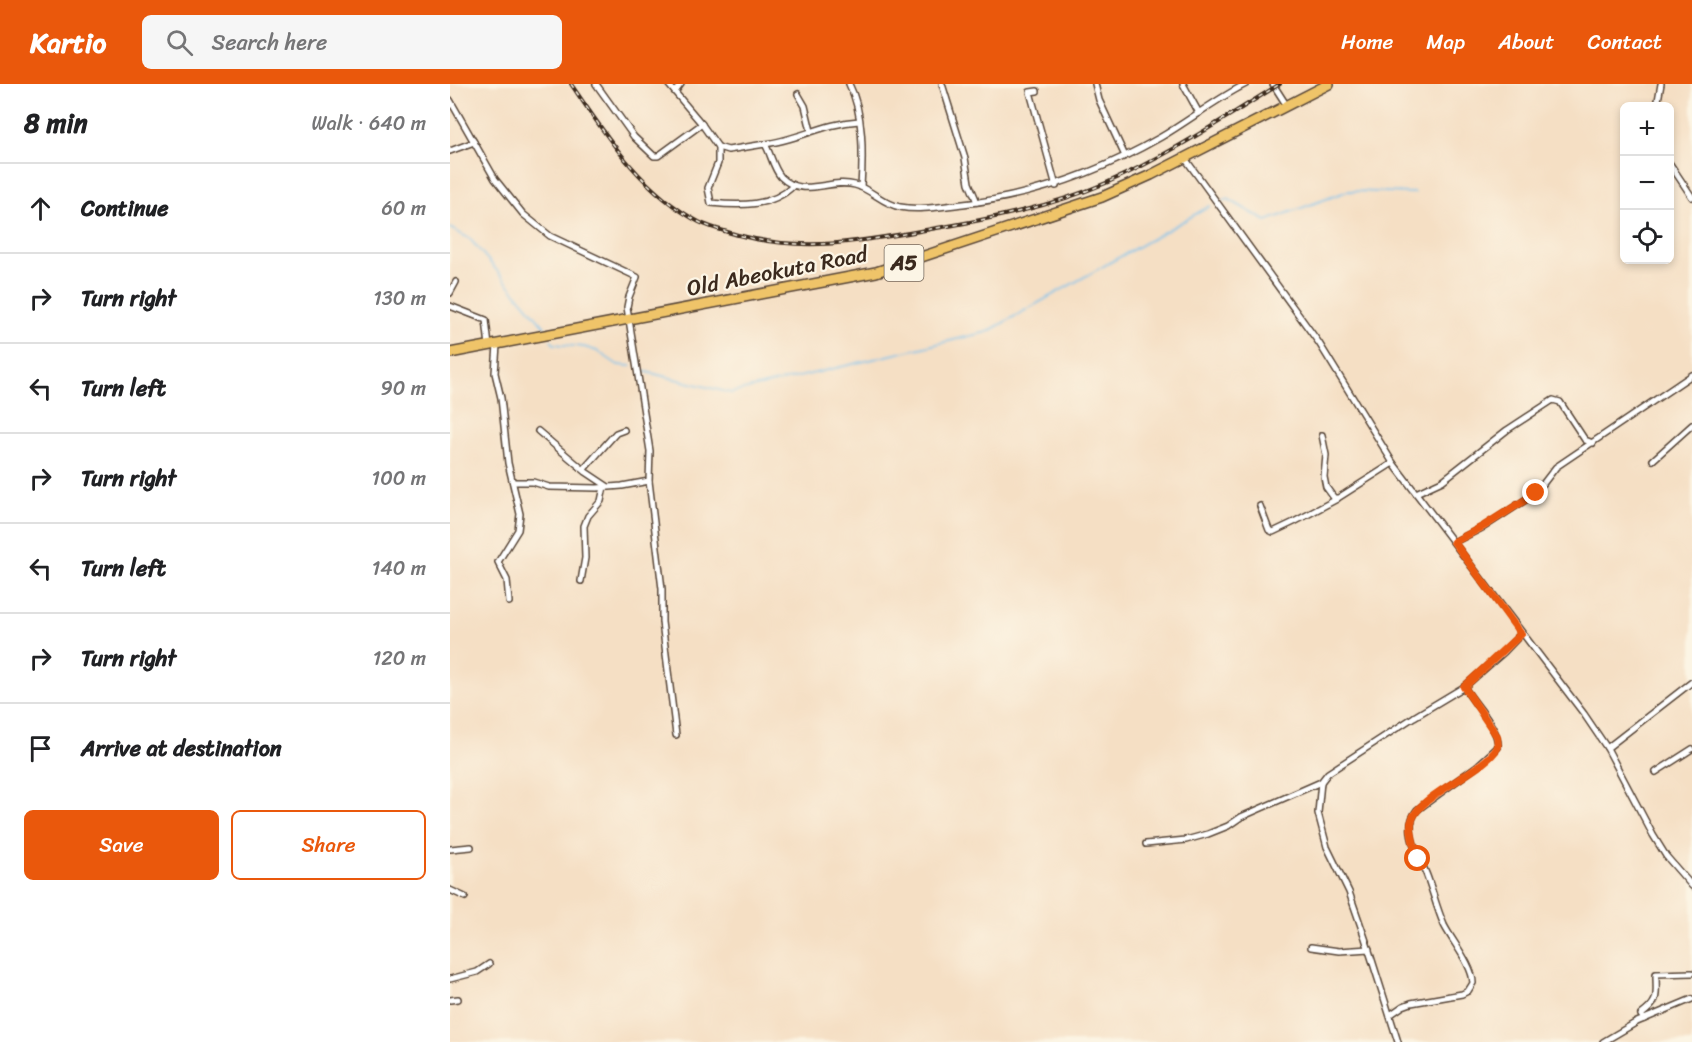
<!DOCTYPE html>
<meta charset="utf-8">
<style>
:root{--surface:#fff;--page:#f6f6f6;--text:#202124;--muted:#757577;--line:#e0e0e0;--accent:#ea580c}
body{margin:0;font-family:Sriracha,sans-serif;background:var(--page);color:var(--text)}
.controls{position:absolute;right:18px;top:18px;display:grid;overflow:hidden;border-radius:9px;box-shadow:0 3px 9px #0003}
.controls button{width:54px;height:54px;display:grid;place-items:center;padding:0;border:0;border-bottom:2px solid var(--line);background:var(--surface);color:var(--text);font:30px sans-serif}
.stop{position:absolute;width:18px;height:18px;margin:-14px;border:4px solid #ea580c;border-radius:50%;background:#fff}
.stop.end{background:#ea580c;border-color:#fff;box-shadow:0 2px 6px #0008}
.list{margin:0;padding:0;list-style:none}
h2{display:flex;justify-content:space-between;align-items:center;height:78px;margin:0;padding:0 24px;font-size:26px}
h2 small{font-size:20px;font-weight:400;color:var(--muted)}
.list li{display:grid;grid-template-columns:39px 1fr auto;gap:18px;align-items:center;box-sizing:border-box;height:90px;padding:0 24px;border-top:2px solid var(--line)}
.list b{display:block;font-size:22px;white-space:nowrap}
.list em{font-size:20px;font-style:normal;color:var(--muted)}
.actions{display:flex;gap:12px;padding:18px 24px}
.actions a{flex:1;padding:14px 0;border:2px solid var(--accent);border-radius:9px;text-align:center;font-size:21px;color:var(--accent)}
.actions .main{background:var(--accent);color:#fff}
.icon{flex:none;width:33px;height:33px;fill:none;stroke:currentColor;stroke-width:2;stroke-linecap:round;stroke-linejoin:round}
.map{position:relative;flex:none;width:1242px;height:958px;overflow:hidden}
header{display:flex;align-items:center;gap:36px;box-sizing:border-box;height:84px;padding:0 30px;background:var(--accent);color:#fff}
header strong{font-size:28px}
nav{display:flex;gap:33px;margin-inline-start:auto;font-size:21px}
.search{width:420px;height:54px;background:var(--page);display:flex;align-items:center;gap:15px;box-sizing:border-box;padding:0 21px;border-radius:9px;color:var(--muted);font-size:22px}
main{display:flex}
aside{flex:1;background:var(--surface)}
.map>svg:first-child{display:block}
</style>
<header>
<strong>Kartio</strong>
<div class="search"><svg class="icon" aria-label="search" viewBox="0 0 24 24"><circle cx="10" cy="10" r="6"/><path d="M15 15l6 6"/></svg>Search here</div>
<nav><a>Home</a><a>Map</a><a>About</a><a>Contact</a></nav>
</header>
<main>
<aside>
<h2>8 min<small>Walk · 640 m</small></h2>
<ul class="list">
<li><svg class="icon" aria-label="ahead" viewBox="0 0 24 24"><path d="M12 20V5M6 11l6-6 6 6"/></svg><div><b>Continue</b></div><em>60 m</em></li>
<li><svg class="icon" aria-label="right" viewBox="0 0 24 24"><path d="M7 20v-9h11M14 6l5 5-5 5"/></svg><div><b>Turn right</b></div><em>130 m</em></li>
<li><svg class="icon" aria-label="left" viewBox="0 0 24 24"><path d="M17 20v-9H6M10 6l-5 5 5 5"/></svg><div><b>Turn left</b></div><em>90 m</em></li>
<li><svg class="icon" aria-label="right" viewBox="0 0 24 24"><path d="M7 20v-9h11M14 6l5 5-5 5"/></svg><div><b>Turn right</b></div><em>100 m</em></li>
<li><svg class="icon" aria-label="left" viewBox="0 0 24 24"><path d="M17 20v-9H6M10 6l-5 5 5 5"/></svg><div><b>Turn left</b></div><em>140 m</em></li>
<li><svg class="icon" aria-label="right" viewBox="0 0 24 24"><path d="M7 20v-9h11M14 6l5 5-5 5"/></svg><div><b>Turn right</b></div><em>120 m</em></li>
<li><svg class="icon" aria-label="arrive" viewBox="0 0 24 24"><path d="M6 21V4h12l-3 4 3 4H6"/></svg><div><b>Arrive at destination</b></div></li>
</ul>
<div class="actions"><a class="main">Save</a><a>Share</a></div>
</aside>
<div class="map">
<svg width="1242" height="958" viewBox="0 0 1242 958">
<rect width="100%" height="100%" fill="#fcf5e5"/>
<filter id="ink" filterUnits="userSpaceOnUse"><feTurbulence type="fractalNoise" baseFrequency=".0167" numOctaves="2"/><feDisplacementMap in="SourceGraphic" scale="12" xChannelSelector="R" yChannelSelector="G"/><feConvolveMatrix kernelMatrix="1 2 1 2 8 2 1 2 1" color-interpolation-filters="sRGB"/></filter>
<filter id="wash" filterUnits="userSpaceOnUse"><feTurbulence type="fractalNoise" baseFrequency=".008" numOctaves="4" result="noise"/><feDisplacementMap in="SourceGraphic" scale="24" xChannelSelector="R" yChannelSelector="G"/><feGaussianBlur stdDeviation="1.35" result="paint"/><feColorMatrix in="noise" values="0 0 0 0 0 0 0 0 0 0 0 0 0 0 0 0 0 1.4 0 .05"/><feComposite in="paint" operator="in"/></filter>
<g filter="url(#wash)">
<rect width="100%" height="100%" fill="#f5dfc4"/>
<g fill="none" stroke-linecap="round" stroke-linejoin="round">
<!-- stream -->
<g stroke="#73c0ee" stroke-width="1.5">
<path d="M773 117 778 115 816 137 898 107 965 109"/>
<path d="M0 144 20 155 95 243"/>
<path d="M101 256 104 260 134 263 147 267 168 281 181 282"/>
<path d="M193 287 281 309 537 248 760 122"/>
</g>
</g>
</g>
<g filter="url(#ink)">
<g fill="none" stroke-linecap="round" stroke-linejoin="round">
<!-- street casing -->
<g stroke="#574537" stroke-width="8">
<g id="street">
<path d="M146 0 184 53 204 72H208L252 40"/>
<path d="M218 0 251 39 268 63 278 66 315 60C321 70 323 84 331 93 353 115 379 94 405 101 421 105 433 120 450 123 470 127 493 122 513 120 584 112 650 88 711 53 740 36 766 15 796 0"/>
<path d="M399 0C414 29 413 71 411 103"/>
<path d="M492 0 515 74 519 99 527 118"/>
<path d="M645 0 649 16 675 72"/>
<path d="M733 0 749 29"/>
<path d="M823 0 837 22"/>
<path d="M587 7 580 8 606 102"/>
<path d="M225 8 231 0"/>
<path d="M348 10 355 22 361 47"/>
<path d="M0 16 45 95 73 130 100 152 187 193 179 213 177 223 200 367 199 397 212 505V538L226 651"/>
<path d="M1207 22 1211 0"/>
<path d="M315 60C348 56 374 39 409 37"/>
<path d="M268 63V79L258 104 261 119C289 122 322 123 343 102"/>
<path d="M0 67 24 58"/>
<path d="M734 73 869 259 943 379 1134 630 1157 664 1203 751 1216 772 1242 802"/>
<path d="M1220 80 1242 113"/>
<path d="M0 209 6 198"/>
<path d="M0 222 36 236 39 262"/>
<path d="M47 261 45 289 51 314 58 379 70 430 68 446 48 478 57 496 59 518"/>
<path d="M88 347 136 388 157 402"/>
<path d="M872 351 876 371 874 393 876 403 884 414H888L943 379"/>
<path d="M1203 376 1242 341"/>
<path d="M134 385 166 349 174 346"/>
<path d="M63 398H83L99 403 147 404 172 402 199 397"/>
<path d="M966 409 992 397 1057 346 1103 316 1110 318 1135 356 1143 359"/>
<path d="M810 422 819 446 823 448 844 438 887 415"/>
<path d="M1004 458 1034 443 1086 409 1106 383 1242 291"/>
<path d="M131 497 135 474 134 442 138 432 151 417 154 403"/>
<path d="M1157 664 1242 598"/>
<path d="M1206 688 1242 665"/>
<path d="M696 760 736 756 758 750 778 742 791 733 871 698"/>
<path d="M0 765 21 763"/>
<path d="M0 806 15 813"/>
<path d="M861 863 889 867 919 865"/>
<path d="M0 895 27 888 39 880"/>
<path d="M0 916 8 915"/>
<path d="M940 931 953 922 961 919 1012 910 1018 907 1023 899C1023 882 1002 857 994 841 987 825 983 808 977 792 970 773 951 746 967 726L1027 682 1048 663C1049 643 1024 620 1014 603"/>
<path d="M1194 935 1191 931C1210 917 1206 912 1206 890L1242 889"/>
<path d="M948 958 915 854 899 808 877 763 868 729 871 698 878 689 964 633 1014 603 1054 568 1071 550"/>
<path d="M1153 958 1187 938 1242 915"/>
</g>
</g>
<!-- highway casing -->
<g stroke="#574537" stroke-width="12">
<path id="highway" d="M0 269 426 188 652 113 701 91 879 0"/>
</g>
<!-- street -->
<use href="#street" stroke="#fff" stroke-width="5"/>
<!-- highway -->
<use href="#highway" stroke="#efc469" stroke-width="9"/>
<!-- rail casing -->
<g stroke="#3b2a1e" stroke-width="4">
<path id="rail" d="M121 0C157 53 191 107 249 138 261 144 275 147 288 151 354 169 415 157 481 145 541 135 600 123 656 99 718 72 773 35 830 0"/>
</g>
<!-- rail -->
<use href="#rail" stroke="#fcf5e5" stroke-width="1.5" stroke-dasharray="4.5" stroke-linecap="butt"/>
</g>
</g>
<g fill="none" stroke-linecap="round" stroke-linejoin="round" filter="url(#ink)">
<!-- route -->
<path stroke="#ea580c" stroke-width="8" d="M968 775C965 764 960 751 961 739 966 711 1033 689 1048 663L1047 652 1014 603 1071 550 1004 458 1034 442 1086 409"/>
</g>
<g text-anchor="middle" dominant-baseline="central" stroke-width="4.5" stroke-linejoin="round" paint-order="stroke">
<!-- shield labels -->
<rect fill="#fcf5e5" stroke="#75675a" stroke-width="1.5" x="434.5" y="161" width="39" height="36" rx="4.5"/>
<g font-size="21" font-weight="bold" fill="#3b2a1e">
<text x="454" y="179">A5</text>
</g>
<!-- street labels -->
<g font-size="22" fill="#3b2a1e" stroke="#fcf5e5">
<text transform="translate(327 187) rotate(-11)">Old Abeokuta Road</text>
</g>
</g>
</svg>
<div class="controls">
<button>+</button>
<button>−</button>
<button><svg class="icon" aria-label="locate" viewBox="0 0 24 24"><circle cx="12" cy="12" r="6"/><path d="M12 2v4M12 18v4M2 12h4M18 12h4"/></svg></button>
</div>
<div class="stop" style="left:968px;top:775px"></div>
<div class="stop end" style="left:1086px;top:409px"></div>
</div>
</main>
